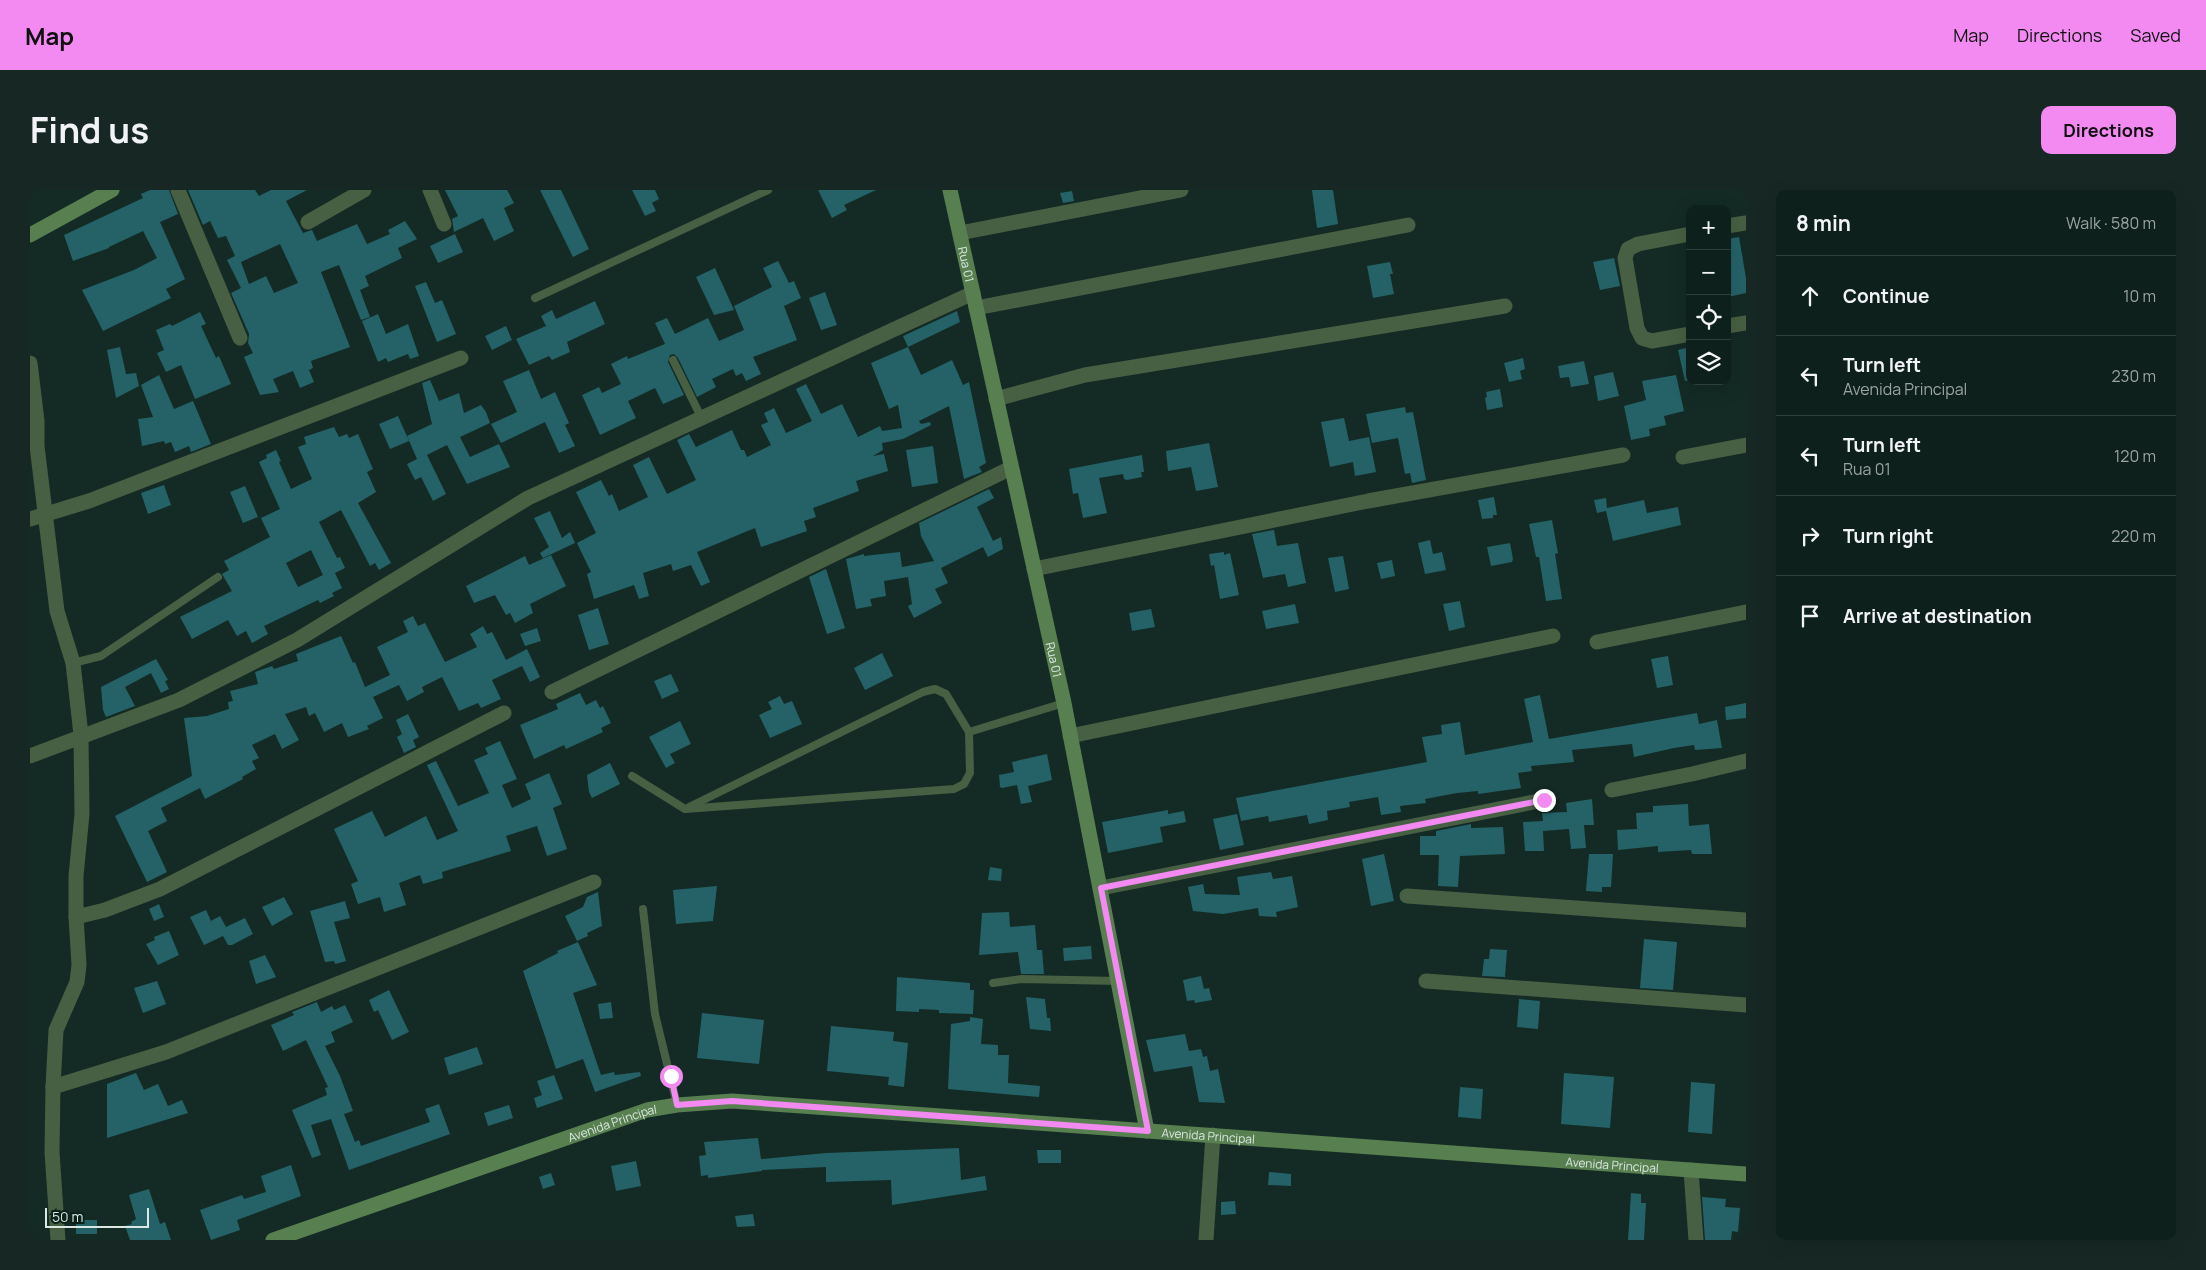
<!DOCTYPE html>
<meta charset="utf-8">
<style>
:root{--surface:#0e201b;--page:#172824;--text:#f1f3f6;--muted:#9ba3a3;--line:#2e3e3a;--accent:#f28af2}
body{margin:0;font-family:Manrope,sans-serif;background:var(--page);color:var(--text)}
.controls{position:absolute;right:15px;top:15px;display:grid;overflow:hidden;border-radius:10px;box-shadow:0 5px 20px #0002}
.controls button{width:45px;height:45px;display:grid;place-items:center;padding:0;border:0;border-bottom:1px solid var(--line);background:var(--surface);color:var(--text);font:25px sans-serif}
.scale{position:absolute;left:15px;bottom:12px;width:104px;box-sizing:border-box;padding-left:5px;border:2px solid #dae8e2;border-top:0;font-size:14px;line-height:18px;white-space:nowrap;color:#dae8e2;-webkit-text-stroke:4px #09221a;paint-order:stroke}
.stop{position:absolute;width:15px;height:15px;margin:-11px;border:4px solid #f28af2;border-radius:50%;background:#fff}
.stop.end{background:#f28af2;border-color:#fff;box-shadow:0 1px 5px #0008}
.list{margin:0;padding:0;list-style:none}
h2{display:flex;justify-content:space-between;align-items:center;height:65px;margin:0;padding:0 20px;font-size:21px}
h2 small{font-size:16px;font-weight:400;color:var(--muted)}
.list li{display:grid;grid-template-columns:32px 1fr auto;gap:15px;align-items:center;box-sizing:border-box;height:80px;padding:0 20px;border-top:1px solid var(--line)}
.list b{display:block;font-size:19px;white-space:nowrap}
.list p{margin:0;font-size:16px;white-space:nowrap;color:var(--muted)}
.list em{font-size:16px;font-style:normal;color:var(--muted)}
.icon{flex:none;width:28px;height:28px;fill:none;stroke:currentColor;stroke-width:2;stroke-linecap:round;stroke-linejoin:round}
.map{position:relative;flex:none;width:1716px;height:1050px;overflow:hidden;border-radius:10px}
header{display:flex;align-items:center;gap:30px;box-sizing:border-box;height:70px;padding:0 25px;background:var(--accent);color:#111}
header strong{font-size:24px}
nav{display:flex;gap:28px;margin-inline-start:auto;font-size:18px}
.intro{display:flex;align-items:center;justify-content:space-between;box-sizing:border-box;height:120px;padding:0 30px}
h1{margin:0;font-size:35px}
.button{padding:12px 22px;border-radius:10px;background:var(--accent);color:#111;font-size:18px;font-weight:700}
main{display:flex;gap:30px;padding:0 30px}
aside{flex:1;background:var(--surface);border-radius:10px;box-shadow:0 5px 20px #0002}
.map>svg:first-child{display:block}
</style>
<header>
<strong>Map</strong>
<nav><a>Map</a><a>Directions</a><a>Saved</a></nav>
</header>
<div class="intro"><h1>Find us</h1><a class="button">Directions</a></div>
<main>
<div class="map">
<svg width="1716" height="1050" viewBox="0 0 1716 1050">
<rect width="100%" height="100%" fill="#132b24"/>
<!-- building -->
<g fill="#246267" fill-rule="evenodd">
<path d="M120 0H139L148 24 130 32 155 89 136 99 141 108 73 141 52 100 104 80 127 68 113 41 79 57V58L43 71 34 45 113 8 111 4Z"/>
<path d="M158 0H225L229 6 241 0H277L256 11 273 43 282 40 287 51 327 34 337 54 360 44 358 40 375 31 387 49 368 58 372 68 335 86 339 96 330 100 340 127 331 130 309 75 291 82 320 157 281 171 283 178 279 180 284 192 270 198 263 181 243 189 249 202 230 205 214 167 223 163 218 153 219 144 201 103 211 98 197 70 205 66 196 46 188 48 180 31 173 35ZM250 54 268 93 244 103 236 86 219 94 211 72Z"/>
<path d="M415 0H477L484 13 474 18 484 41 464 51 453 28 424 42 422 29 428 26Z"/>
<path d="M510 0H531L559 59 543 67Z"/>
<path d="M602 0H625L629 9 622 13 626 21 615 26Z"/>
<path d="M788 0H846L814 15 817 20 802 28Z"/>
<path d="M1282 0H1303L1308 34 1287 38Z"/>
<path d="M1042 1 1044 11 1033 13 1030 3Z"/>
<path d="M425 44 433 62 408 73 400 56Z"/>
<path d="M1709 47 1716 88V103L1698 107 1697 49Z"/>
<path d="M1584 68 1590 96 1570 100 1563 72Z"/>
<path d="M748 71 759 93 764 91 771 108 754 116 767 150 723 167 731 184 716 191 712 183 706 186 703 179 682 189 686 197 667 207 648 168 644 164 640 165 638 172 654 205 633 214 625 198 598 211 606 228 570 245 552 205 569 197 572 203 591 194 581 174 597 166 598 169 635 154 625 133 637 128 645 144 678 128 689 151 714 140 704 116 742 97 733 78Z"/>
<path d="M1360 72 1363 84H1360L1364 104 1343 108 1337 76Z"/>
<path d="M685 78 704 120 684 125 666 87Z"/>
<path d="M396 92 405 113 412 110 426 144 407 152 385 96Z"/>
<path d="M795 102 807 135 791 140 779 108Z"/>
<path d="M565 111 575 134 537 152 540 162 522 170 519 166 499 175 486 149 516 136 511 126 522 120 526 129Z"/>
<path d="M927 121 930 132 878 157 873 146Z"/>
<path d="M170 122 176 134 171 136 186 168 189 166 201 194 165 209 151 175 136 182 127 163 134 160 126 140 140 134 142 136Z"/>
<path d="M348 124 356 144 378 134 389 166 380 169 378 164 358 172 356 168 348 172 332 131Z"/>
<path d="M476 136 482 150 462 160 455 146Z"/>
<path d="M90 157 96 184 106 183 109 196 86 208 77 160Z"/>
<path d="M878 157 891 185 922 170 933 195 939 192 956 273 949 277 952 282 934 289 919 216 889 231 891 234 900 232 901 235 873 249 852 253 853 260 843 266 854 264 858 281 826 291 829 301 783 318 786 327 774 331 777 341 731 357 725 338 667 362 680 392 671 396 661 375 643 381 641 374 613 383 619 406 609 409 604 395 564 409 557 384 561 382 547 353 566 343 546 302 571 290 579 306 582 304 589 321 618 307 603 275 619 267 637 304 666 290 647 250 659 244 666 257 702 240 711 260H714L717 267 741 255 731 235 738 232 734 223 744 218 756 243 782 231 766 199 776 194 791 224 812 214 828 247 850 236 852 241 872 238 868 215 859 219 841 173Z"/>
<path d="M1660 157V190L1655 191 1648 160Z"/>
<path d="M1493 168 1495 179 1490 181 1492 189 1479 192 1474 173Z"/>
<path d="M1554 171 1559 194 1541 197 1539 187 1530 188 1528 176Z"/>
<path d="M499 180 511 209 525 202 539 233 535 235 545 256 529 263 515 232 471 253 461 234 487 222 473 191Z"/>
<path d="M1583 182 1589 206 1568 211 1564 186Z"/>
<path d="M129 185 144 219 163 211 181 254 161 262 159 256 145 262 141 252 135 254 134 251 112 256 108 229 123 227 111 195Z"/>
<path d="M1646 185 1654 221 1634 226 1636 235 1619 239 1620 246 1601 250 1594 216 1616 210 1612 191Z"/>
<path d="M400 190 409 211 429 203 434 223 451 215 456 222 460 233 430 247 440 267 469 254 480 277 437 294 417 255 397 265 416 304 403 311 391 287 385 290 377 274 387 269 377 246 402 234 392 193Z"/>
<path d="M1470 199 1473 217 1457 220 1455 208 1457 207 1456 202Z"/>
<path d="M1375 217 1376 223 1383 222 1396 290 1382 293 1380 283 1375 284 1368 248 1342 253 1336 224Z"/>
<path d="M368 226 379 251 360 259 349 234Z"/>
<path d="M1314 228 1319 251 1339 247 1346 282 1325 286 1323 272 1300 277 1291 232Z"/>
<path d="M304 237 309 247 317 244 319 248 328 244 343 279 337 282 346 302 328 313 361 373 349 380 345 373 340 376 311 320 289 332 307 368 310 367 315 378 305 383 312 398 302 403 304 406 290 413 288 410 234 436 238 444 222 453 216 441 207 446 198 430 162 449 150 427 202 401 192 384 199 380 194 371 240 347 231 328 250 319 229 272 237 268 236 265 246 260 251 271 249 272 261 299 282 289 268 257 276 254 274 247ZM281 360 293 385 268 397 256 373Z"/>
<path d="M1179 253 1188 297 1166 301 1161 277 1138 281 1136 261Z"/>
<path d="M903 256 908 293 882 297 876 260Z"/>
<path d="M1112 265 1114 282H1111L1112 287 1097 290 1094 289 1093 284 1069 288 1077 323 1053 328 1048 303 1043 304 1039 279Z"/>
<path d="M134 295 141 315 118 324 111 303Z"/>
<path d="M215 296 228 327 213 333 200 302Z"/>
<path d="M959 299 964 308 947 317 963 351 971 347 973 359 958 367 953 357 911 378 918 393 905 399 912 413 884 428 878 416 882 414 878 387 854 391 856 406 840 409 842 416 826 419 816 369 834 364V366L870 362 872 377 904 371 891 346 889 333Z"/>
<path d="M1464 307 1467 325H1463V328L1452 329 1448 310Z"/>
<path d="M1576 308 1577 318 1614 310 1617 323 1648 317 1651 335 1583 351 1576 321 1567 323 1564 310Z"/>
<path d="M520 321 532 348 540 342 545 353 513 368 510 363 519 357 504 328Z"/>
<path d="M1522 330 1528 363 1525 364 1532 409 1516 411 1509 367H1506L1499 334Z"/>
<path d="M1244 340 1247 356 1268 353 1276 393 1258 397 1255 384 1233 388 1222 344Z"/>
<path d="M1400 350 1403 364 1412 362 1416 380 1395 384 1388 353Z"/>
<path d="M1480 353 1483 369 1482 372 1461 376 1457 357Z"/>
<path d="M1194 362V365L1200 363 1209 405 1190 409 1184 375 1181 376 1179 364Z"/>
<path d="M521 365 536 396 500 414 503 423 485 433 480 423 476 425 465 405 444 413 436 396 495 366 499 375Z"/>
<path d="M1313 366 1319 399 1305 402 1298 368Z"/>
<path d="M1362 370 1365 386 1351 389 1347 373Z"/>
<path d="M796 379 815 438 797 444 779 387Z"/>
<path d="M1430 411 1435 437 1419 441 1413 414Z"/>
<path d="M1265 414 1269 433 1236 439 1232 421Z"/>
<path d="M568 418 579 454 559 460 548 425Z"/>
<path d="M1121 419 1125 437 1102 441 1099 423Z"/>
<path d="M383 426 388 436 395 433 415 472 447 457 440 444 453 436 457 444 462 442 476 470 497 459 510 487 500 492 492 476 462 490 471 509 451 518 448 513 429 521 412 487 392 497 394 502 377 511 369 495 343 507 353 528 337 536 339 539 318 547 312 533 294 542 285 523 279 526 276 517 255 524 269 550 252 559 245 544 222 555 229 568 222 571 226 579 212 587 213 589 175 609 170 598 131 618 137 631 118 641 137 682 117 692 85 626 162 586 154 528 177 526 199 519 198 512 203 511 200 501 228 494 225 482 242 476 244 479 268 471 266 464 311 446 323 473 325 472 335 497 360 485 347 457 378 442 373 431Z"/>
<path d="M507 438 511 451 495 456 490 444Z"/>
<path d="M852 463 863 486 835 500 824 478Z"/>
<path d="M1638 466 1643 495 1627 498 1621 469Z"/>
<path d="M126 469 138 490 135 491 139 499 131 503 121 483 95 497 105 516 76 527 73 520 71 497Z"/>
<path d="M641 484 649 501 632 509 624 491Z"/>
<path d="M550 503 556 515 566 510 570 518 573 516 581 533 571 538 573 542 536 559 534 555 504 569 490 535 528 519 526 514Z"/>
<path d="M1510 505 1519 549 1667 523 1669 534 1687 530 1692 558 1665 560 1664 555 1644 558 1604 567 1602 554 1542 560 1544 572 1501 576 1502 581 1488 583 1491 598 1448 604V601L1427 603 1395 609 1396 613 1370 616 1371 622 1351 625 1348 607 1319 612 1320 617 1297 621 1298 630 1279 634 1277 625 1239 632 1238 626 1211 631 1206 608 1397 572 1392 547 1412 544 1411 535 1430 532 1435 565 1503 552 1494 509Z"/>
<path d="M750 506 754 514 762 511 772 534 740 548 729 525 742 519 738 512Z"/>
<path d="M1716 513V528L1696 530 1695 517Z"/>
<path d="M378 524 389 547 383 550 386 557 374 563 367 547 372 544 366 530Z"/>
<path d="M650 531 661 554 640 564 645 573 636 578 619 547Z"/>
<path d="M470 551 487 589 472 595 482 618 501 609 495 594 519 583 532 614 523 618 537 659 517 666 507 636 476 646 481 661 412 682 413 688 393 694 390 685 369 693 376 715 354 722 350 707 328 714 321 694 328 691 304 639 342 621 355 647 396 626 407 650 428 641 397 575 406 571 428 616 459 603 444 570 458 564 455 558Z"/>
<path d="M1017 564 1022 590 998 596 1002 612 991 614 987 595 972 598 970 597 969 585 984 582 982 572Z"/>
<path d="M580 573 590 594 562 608 559 602 557 585Z"/>
<path d="M1562 609 1564 635H1554L1556 658 1541 659 1539 639 1513 641 1514 661H1495L1493 632 1513 631 1512 623 1537 622 1536 613Z"/>
<path d="M1658 614 1659 636 1679 634 1682 664H1662L1661 660 1628 662V656L1588 660 1587 640 1607 639 1606 623 1623 622V616Z"/>
<path d="M1138 620V624L1154 621 1156 632 1130 637 1133 652 1078 663 1072 632Z"/>
<path d="M1207 624 1214 655 1190 660 1183 629Z"/>
<path d="M1441 634V638L1473 637 1475 664 1430 666 1428 697 1408 696 1409 665H1390V646H1406V641Z"/>
<path d="M1354 664 1364 711 1341 716 1332 669Z"/>
<path d="M1559 664H1583L1581 697H1572V702L1556 701Z"/>
<path d="M960 677 972 679 971 691 958 690Z"/>
<path d="M1241 682 1243 689 1262 686 1268 717 1246 722 1247 727 1229 726 1228 718 1193 724 1163 721 1158 697 1173 694 1175 704 1210 705 1207 687Z"/>
<path d="M687 696 683 731 646 734 643 700Z"/>
<path d="M568 702 572 736 557 743 558 746 547 751 535 726 553 717 557 707Z"/>
<path d="M254 707 263 724 242 736 232 717Z"/>
<path d="M315 711 320 728 304 732 316 771 305 774 304 771 295 772 280 721Z"/>
<path d="M129 714 134 727 124 731 119 719Z"/>
<path d="M176 720 181 731 190 726 196 737 215 728 223 744 202 755H198L193 746 174 755 160 727Z"/>
<path d="M979 722 980 737 1005 735 1007 760H1012L1014 784H991L988 762 949 765 952 723Z"/>
<path d="M139 741 149 765 128 775 116 754 125 750 124 747Z"/>
<path d="M1614 749 1647 752 1643 800 1610 798Z"/>
<path d="M548 752 567 795 543 803 571 885 584 882 585 885 610 882 611 886 565 902 553 869 526 879 493 781 528 763 527 761Z"/>
<path d="M1061 756 1062 769 1034 771 1033 758Z"/>
<path d="M1460 759 1477 760 1475 787 1452 786 1454 769H1459Z"/>
<path d="M235 765 246 787 226 794 219 771Z"/>
<path d="M1171 786 1174 799 1179 798 1182 810 1165 813 1164 810 1157 811 1153 790Z"/>
<path d="M867 787 940 793V800H944L943 824 909 823V820L889 819V822L866 821Z"/>
<path d="M127 791 136 814 113 823 104 798Z"/>
<path d="M359 800 379 842 362 850 348 820 344 822 339 810Z"/>
<path d="M996 807 1015 809 1017 828H1020L1021 841 1000 839Z"/>
<path d="M1489 809 1510 811 1508 839 1487 837Z"/>
<path d="M287 812 291 822 302 816 304 820 315 815 323 832 301 842 305 852 295 856 310 886 323 921 314 924 325 952 329 950 331 956 400 932 395 919 409 914 420 944 319 980 301 929 281 935 291 965 282 968 262 920 297 905 295 898 298 897 276 850 253 861 241 835 264 825 262 822Z"/>
<path d="M581 812 583 828 570 829 568 814Z"/>
<path d="M672 823 734 830 729 874 667 868Z"/>
<path d="M940 827 953 829 951 854 968 855V865H979L978 893 1010 896 1009 907 918 899 921 834 940 831Z"/>
<path d="M801 836 864 842 863 851 878 853 874 897 858 895 859 887 797 881Z"/>
<path d="M1155 844 1159 861 1171 859 1173 867 1177 866 1180 881 1188 879 1195 913 1169 912 1162 876 1124 882 1116 850Z"/>
<path d="M447 857 453 874 419 885 414 868Z"/>
<path d="M106 883 114 900 128 894 138 916 152 910 158 923 77 948V894Z"/>
<path d="M1534 883 1584 887 1580 938 1531 934Z"/>
<path d="M524 885 533 909 507 918 504 908 512 905 507 891Z"/>
<path d="M1661 892 1685 894 1682 944 1658 942Z"/>
<path d="M1430 897 1453 899 1451 929 1428 927Z"/>
<path d="M479 915 483 928 458 936 454 923Z"/>
<path d="M728 948 731 969 796 963 929 958 931 990 955 986 957 1000 862 1015 861 990 796 992V977L732 980V981L678 988V985L671 986 669 966 676 965 674 952Z"/>
<path d="M1007 960H1031V973H1008Z"/>
<path d="M606 971 611 996 586 1001 581 976Z"/>
<path d="M261 975 271 1006 207 1030 210 1040 181 1050 170 1020 212 1005 214 1009 236 1002 231 986Z"/>
<path d="M1239 982 1261 984V996L1238 995Z"/>
<path d="M521 983 525 995 513 999 509 987Z"/>
<path d="M119 999 130 1034 135 1032 141 1050H100L95 1036 102 1034 101 1032 106 1029 99 1005Z"/>
<path d="M1601 1003 1611 1004V1013H1616L1614 1050H1598Z"/>
<path d="M1672 1007 1696 1009 1695 1017 1710 1018 1708 1042 1702 1041 1701 1050H1675Z"/>
<path d="M1205 1011 1206 1024 1191 1025V1012Z"/>
<path d="M723 1024 725 1036 707 1037 705 1026Z"/>
<rect x="46" y="1030" width="21" height="14"/>
</g>
<g fill="none" stroke-linecap="round" stroke-linejoin="round">
<!-- lane -->
<g stroke="#475f42" stroke-width="8">
<path d="M505 108 738 0"/>
<path d="M643 170 672 229"/>
<path d="M43 473 71 466 188 387"/>
<path d="M602 586 655 619 924 599 934 594 940 583 939 542 1034 513"/>
<path d="M659 617 893 502 905 499 916 504 939 542"/>
<path d="M613 719 625 824 647 915"/>
<path d="M963 793 992 789 1089 791"/>
</g>
<!-- street -->
<g stroke="#475f42" stroke-width="15">
<path d="M148 0 210 148"/>
<path d="M400 0 414 34"/>
<path d="M278 32 334 0"/>
<path d="M1697 36 1716 33"/>
<path d="M930 43 1151 0"/>
<path d="M1660 44 1608 54 1598 59 1595 68 1607 138 1612 148 1622 151 1660 144"/>
<path d="M946 118 1378 35"/>
<path d="M1697 136 1716 133"/>
<path d="M0 173 7 231V256L27 421 43 473 51 545 52 624 46 686V727L49 775 47 792 26 840 23 897 22 962 28 1050"/>
<path d="M966 209 1055 185 1475 116"/>
<path d="M1653 267 1716 255"/>
<path d="M0 329 59 311 431 168"/>
<path d="M1004 379 1338 311 1593 265"/>
<path d="M1567 452 1716 422"/>
<path d="M522 502 981 278"/>
<path d="M1040 546 1523 446"/>
<path d="M0 566 149 510 267 450 498 308 943 103"/>
<path d="M1582 600 1662 584 1716 571"/>
<path d="M1071 698 1514 610"/>
<path d="M1377 706 1716 730"/>
<path d="M46 727 75 720 130 699 474 523"/>
<path d="M1396 791 1716 815"/>
<path d="M23 897 136 862 564 692"/>
<path d="M1661 980 1666 1050"/>
<path d="M1176 1050 1183 945"/>
</g>
<!-- secondary -->
<g stroke="#587f50" stroke-width="15">
<path id="s1" d="M920 0 1034 513 1117 941"/>
<path d="M0 45 82 0"/>
<path id="s2" d="M243 1050 617 920 647 915 702 911 1716 984"/>
</g>
</g>
<g fill="none" stroke-linecap="round" stroke-linejoin="round">
<!-- route -->
<path stroke="#f28af2" stroke-width="6" d="M641 886 647 915 702 911 1118 941 1071 698 1514 610"/>
</g>
<g text-anchor="middle" dominant-baseline="central" stroke-width="4" stroke-linejoin="round" paint-order="stroke">
<!-- street labels -->
<g font-size="12" fill="#dae8e2" stroke="#09221a">
<text stroke="none"><textPath href="#s1" startOffset="76">Rua 01</textPath></text>
<text stroke="none"><textPath href="#s1" startOffset="481">Rua 01</textPath></text>
<text stroke="none"><textPath href="#s2" startOffset="359">Avenida Principal</textPath></text>
<text stroke="none"><textPath href="#s2" startOffset="959">Avenida Principal</textPath></text>
<text stroke="none"><textPath href="#s2" startOffset="1364">Avenida Principal</textPath></text>
</g>
</g>
</svg>
<div class="controls">
<button>+</button>
<button>−</button>
<button><svg class="icon" aria-label="locate" viewBox="0 0 24 24"><circle cx="12" cy="12" r="6"/><path d="M12 2v4M12 18v4M2 12h4M18 12h4"/></svg></button>
<button><svg class="icon" aria-label="layers" viewBox="0 0 24 24"><path d="M12 4l9 5-9 5-9-5zM3 14l9 5 9-5"/></svg></button>
</div>
<div class="scale">50 m</div>
<div class="stop" style="left:641px;top:886px"></div>
<div class="stop end" style="left:1514px;top:610px"></div>
</div>
<aside>
<h2>8 min<small>Walk · 580 m</small></h2>
<ul class="list">
<li><svg class="icon" aria-label="ahead" viewBox="0 0 24 24"><path d="M12 20V5M6 11l6-6 6 6"/></svg><div><b>Continue</b></div><em>10 m</em></li>
<li><svg class="icon" aria-label="left" viewBox="0 0 24 24"><path d="M17 20v-9H6M10 6l-5 5 5 5"/></svg><div><b>Turn left</b><p>Avenida Principal</p></div><em>230 m</em></li>
<li><svg class="icon" aria-label="left" viewBox="0 0 24 24"><path d="M17 20v-9H6M10 6l-5 5 5 5"/></svg><div><b>Turn left</b><p>Rua 01</p></div><em>120 m</em></li>
<li><svg class="icon" aria-label="right" viewBox="0 0 24 24"><path d="M7 20v-9h11M14 6l5 5-5 5"/></svg><div><b>Turn right</b></div><em>220 m</em></li>
<li><svg class="icon" aria-label="arrive" viewBox="0 0 24 24"><path d="M6 21V4h12l-3 4 3 4H6"/></svg><div><b>Arrive at destination</b></div></li>
</ul>
</aside>
</main>
